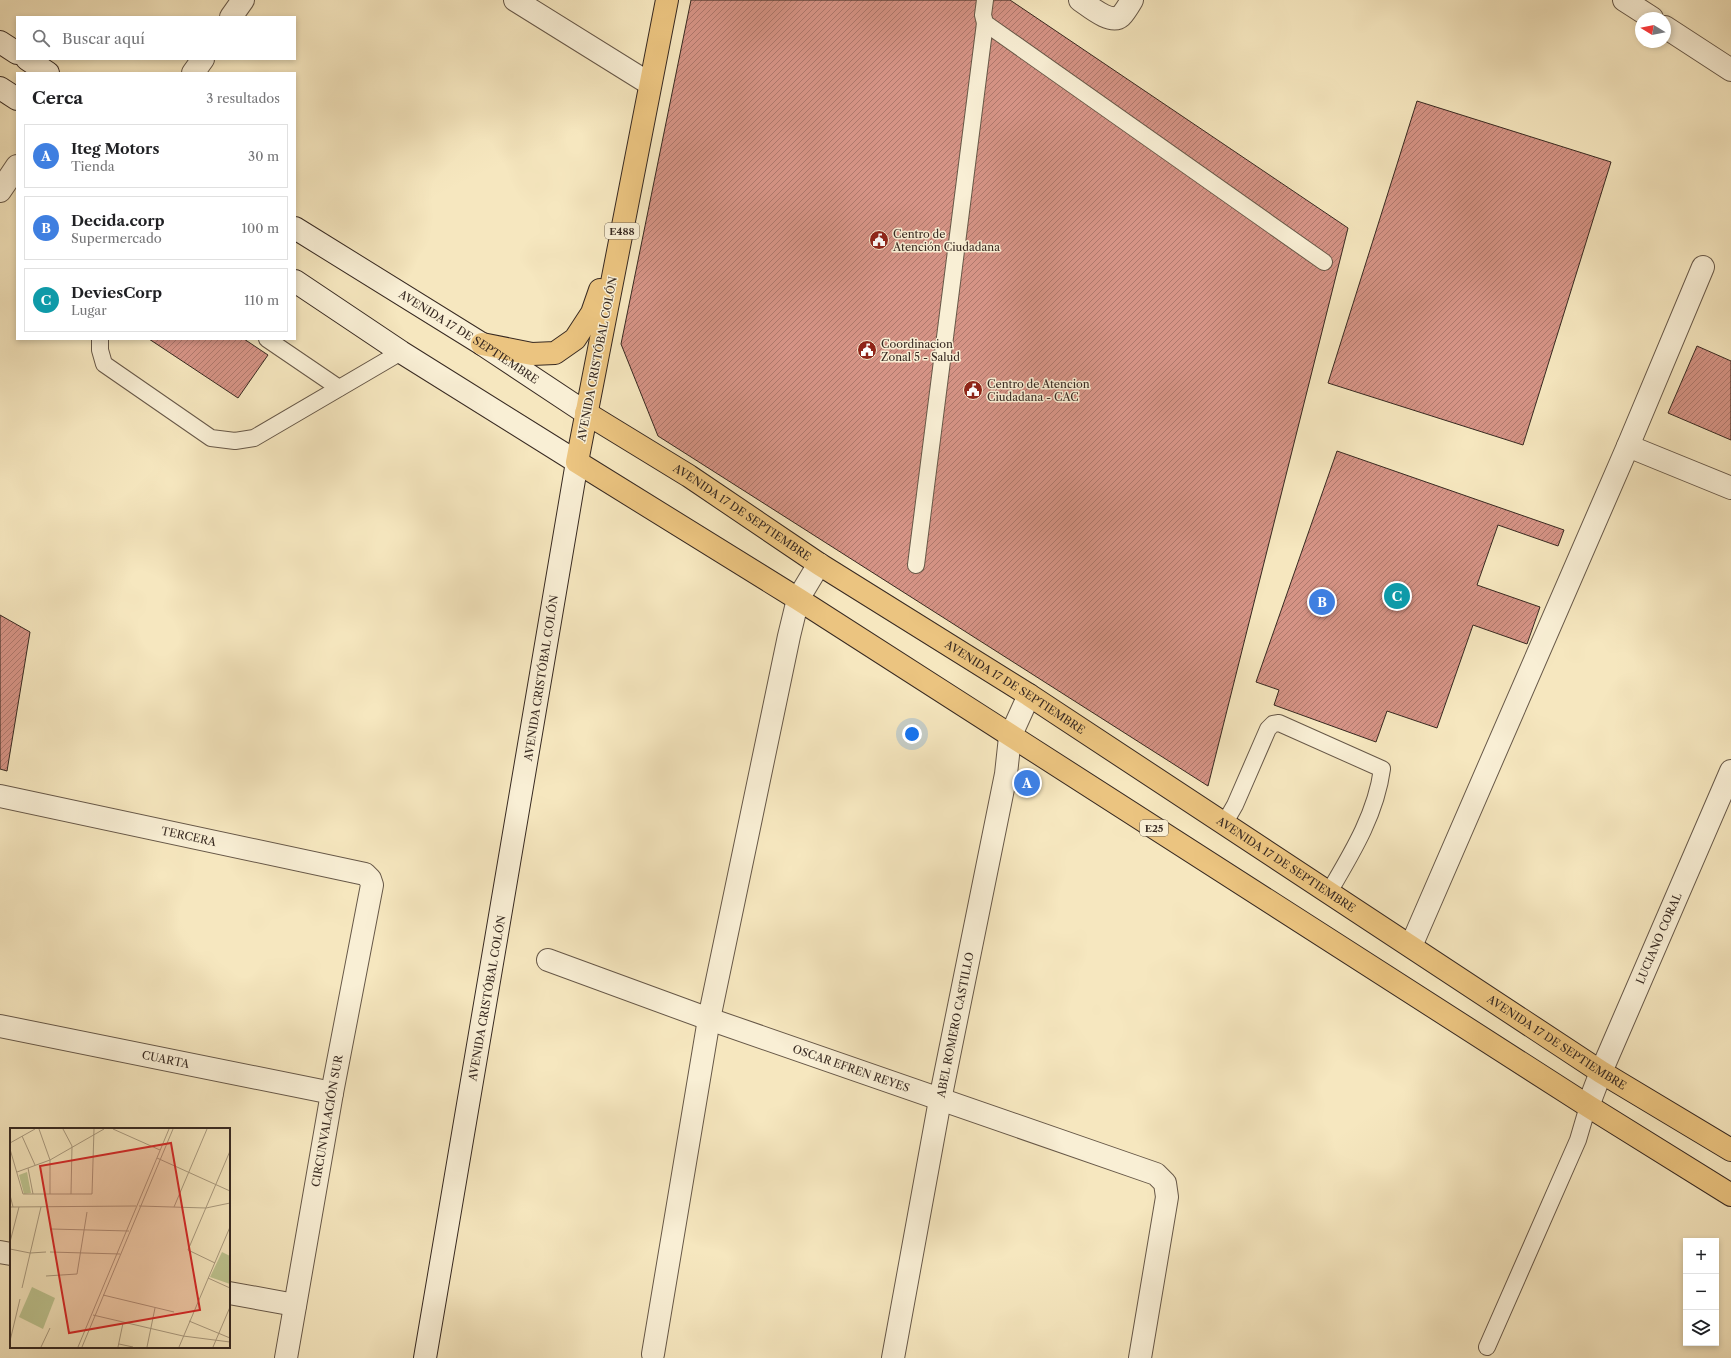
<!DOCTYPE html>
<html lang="es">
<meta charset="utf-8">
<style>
:root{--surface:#fff;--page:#f2f2f2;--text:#202124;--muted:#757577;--line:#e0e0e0;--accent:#b45309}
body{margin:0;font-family:"Libre Caslon Text",serif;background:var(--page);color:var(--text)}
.controls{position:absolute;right:12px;bottom:12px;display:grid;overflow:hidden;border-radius:0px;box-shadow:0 2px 6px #0003}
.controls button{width:36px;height:36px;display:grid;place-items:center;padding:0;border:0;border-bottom:1px solid var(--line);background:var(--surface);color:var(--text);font:20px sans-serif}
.compass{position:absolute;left:1635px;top:12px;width:36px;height:36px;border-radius:50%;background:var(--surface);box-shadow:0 2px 6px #0003;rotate:280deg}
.you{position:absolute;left:912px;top:734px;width:14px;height:14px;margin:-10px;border:3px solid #fff;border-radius:50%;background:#1a73e8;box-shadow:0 0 0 6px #1a73e833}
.badge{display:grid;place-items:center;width:26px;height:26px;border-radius:50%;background:var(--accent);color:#fff;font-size:13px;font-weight:700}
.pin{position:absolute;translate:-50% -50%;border:2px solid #fff;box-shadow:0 1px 4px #0006}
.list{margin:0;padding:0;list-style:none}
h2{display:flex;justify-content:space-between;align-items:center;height:52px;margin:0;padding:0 16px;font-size:17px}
h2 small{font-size:13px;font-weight:400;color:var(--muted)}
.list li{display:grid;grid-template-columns:26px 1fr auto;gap:12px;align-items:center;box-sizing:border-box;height:64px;margin:0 8px 8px;padding:0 8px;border:1px solid var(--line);border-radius:0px}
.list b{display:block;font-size:15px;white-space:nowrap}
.list p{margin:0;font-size:13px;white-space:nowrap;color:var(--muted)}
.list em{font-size:13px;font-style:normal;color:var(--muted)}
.icon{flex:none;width:22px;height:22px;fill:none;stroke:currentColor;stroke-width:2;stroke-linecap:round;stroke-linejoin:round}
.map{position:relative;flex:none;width:1731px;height:1358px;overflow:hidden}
.search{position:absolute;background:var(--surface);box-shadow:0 2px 6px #0003;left:16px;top:16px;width:280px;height:44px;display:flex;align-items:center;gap:10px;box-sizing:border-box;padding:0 14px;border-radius:0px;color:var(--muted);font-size:15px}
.panel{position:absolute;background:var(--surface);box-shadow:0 2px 6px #0003;left:16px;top:72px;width:280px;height:268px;border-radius:0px}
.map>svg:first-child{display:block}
</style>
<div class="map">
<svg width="1731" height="1358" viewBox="0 0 1731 1358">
<defs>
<pattern id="building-hatch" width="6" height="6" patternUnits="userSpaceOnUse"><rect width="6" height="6" fill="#d59385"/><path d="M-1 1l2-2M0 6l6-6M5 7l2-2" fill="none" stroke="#ae786c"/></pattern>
</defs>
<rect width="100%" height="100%" fill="#f6e7bf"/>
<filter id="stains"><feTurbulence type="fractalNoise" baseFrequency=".005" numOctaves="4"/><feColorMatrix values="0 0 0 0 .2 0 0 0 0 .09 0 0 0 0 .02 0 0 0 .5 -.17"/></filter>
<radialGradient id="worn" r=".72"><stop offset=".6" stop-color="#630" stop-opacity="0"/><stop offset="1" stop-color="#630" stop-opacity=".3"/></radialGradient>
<!-- building -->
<g fill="url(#building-hatch)" stroke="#372921">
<path d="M691 0H1010L1348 228 1208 786 658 436 621 344Z"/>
<path d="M1417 101 1611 162 1523 445 1328 383Z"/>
<path d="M149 339H244L268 355 238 398Z"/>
<path d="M1697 346 1731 361V440L1668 413Z"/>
<path d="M1337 451 1564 530 1558 546 1498 525 1477 585 1540 607 1527 644 1473 625 1437 728 1387 711 1376 742 1274 705 1279 690 1256 682Z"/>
<path d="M0 615 30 632 7 771 0 769Z"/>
</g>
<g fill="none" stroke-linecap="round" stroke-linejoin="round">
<!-- lane casing -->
<g stroke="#675848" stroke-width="18">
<g id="lane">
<path d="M985 0 983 15 985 23 1324 262"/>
<path d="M100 339V350L104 364 211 438 235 441 254 438 401 352"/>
<path d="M267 339 339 388"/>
<path d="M916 565 985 23"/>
<path d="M1224 824 1235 805 1268 729 1273 724 1279 723 1382 769C1376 814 1352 853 1329 892"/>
<path d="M1487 1347 1578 1140 1588 1106"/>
</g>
</g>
<!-- street casing -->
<g stroke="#675848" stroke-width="24">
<g id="street">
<path d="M515 0 650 84"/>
<path d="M1080 0C1089 6 1111 25 1121 16 1125 12 1129 5 1132 0"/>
<path d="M1624 0 1652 18"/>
<path d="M231 17 243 0"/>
<path d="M1665 27 1731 70"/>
<path d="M193 73 203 59"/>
<path d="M0 191 17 166"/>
<path d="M1628 446 1731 488"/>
<path id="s1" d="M0 796 365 874 370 879 372 885 332 1093 286 1358"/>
<path d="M1411 946 1628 446 1703 267"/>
<path id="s2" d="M548 960 709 1019 1156 1174 1165 1183 1167 1197 1140 1358"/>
<path id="s3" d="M0 1026 332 1093"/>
<path id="s4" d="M1588 1106 1601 1072 1731 771"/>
<path d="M0 1252 11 1254"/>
<path d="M229 1293 295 1305"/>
<path d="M653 1354 709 1019 789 636 798 599 819 564"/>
<path id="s5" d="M893 1358 940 1100 1006 774 1010 737 1029 695"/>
</g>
</g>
<!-- secondary casing -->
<g stroke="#372921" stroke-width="24">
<g id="secondary">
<path d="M0 42 17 53"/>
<path d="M27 59 48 73"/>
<path d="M0 88 17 99"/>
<path id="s6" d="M295 228 482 344 586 413"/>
<path d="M295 281 401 352 577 462 425 1358"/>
</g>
</g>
<!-- primary casing -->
<g stroke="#372921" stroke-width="24">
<g id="primary">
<path d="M667 0 577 462 798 599 1588 1106 1731 1195"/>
<path d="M482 344 532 354 555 353 575 339 592 313 600 290"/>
<path id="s7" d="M586 413 689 476 819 564 1029 695 1601 1072 1731 1150"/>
</g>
</g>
<!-- lane -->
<use href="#lane" stroke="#f9efd5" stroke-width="16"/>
<!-- street -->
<use href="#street" stroke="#f9efd5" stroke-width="22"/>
<!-- secondary -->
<use href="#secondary" stroke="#f9efd5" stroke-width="22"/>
<!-- primary -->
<use href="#primary" stroke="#ebc480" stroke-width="22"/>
</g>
<!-- icons -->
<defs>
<g id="civic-disc" transform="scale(1)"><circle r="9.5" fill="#8f2418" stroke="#f9efd5"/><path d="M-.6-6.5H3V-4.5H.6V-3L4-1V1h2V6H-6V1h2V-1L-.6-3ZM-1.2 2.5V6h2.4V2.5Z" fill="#fff"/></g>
</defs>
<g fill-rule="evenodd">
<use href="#civic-disc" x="879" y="240"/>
<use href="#civic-disc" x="867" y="350"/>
<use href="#civic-disc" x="973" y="390"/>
</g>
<g text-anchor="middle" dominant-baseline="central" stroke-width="3" stroke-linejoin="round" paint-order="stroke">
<!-- shield labels -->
<g fill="#f9efd5" stroke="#716457" stroke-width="1">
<rect x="605" y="223" width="34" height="16" rx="3"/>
<rect x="1140" y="820" width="28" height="16" rx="3"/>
</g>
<g font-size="10" font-weight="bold" fill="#372921">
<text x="622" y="231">E488</text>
<text x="1154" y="828">E25</text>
</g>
<!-- poi labels -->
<g font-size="11" fill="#372921" stroke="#f9efd5" text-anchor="start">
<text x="893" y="234">Centro de<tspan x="893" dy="13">Atención Ciudadana</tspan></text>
<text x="881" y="344">Coordinacion<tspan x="881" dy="13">Zonal 5 - Salud</tspan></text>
<text x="987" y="384">Centro de Atencion<tspan x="987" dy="13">Ciudadana - CAC</tspan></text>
</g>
<!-- street labels -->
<g font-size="11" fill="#372921" stroke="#f9efd5">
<text stroke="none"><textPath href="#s6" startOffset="205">AVENIDA 17 DE SEPTIEMBRE</textPath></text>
<text transform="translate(597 359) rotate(-79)">AVENIDA CRISTÓBAL COLÓN</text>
<text stroke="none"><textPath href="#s7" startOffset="185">AVENIDA 17 DE SEPTIEMBRE</textPath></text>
<text transform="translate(541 678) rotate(-81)">AVENIDA CRISTÓBAL COLÓN</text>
<text stroke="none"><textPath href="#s7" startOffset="509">AVENIDA 17 DE SEPTIEMBRE</textPath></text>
<text stroke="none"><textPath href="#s1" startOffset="193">TERCERA</textPath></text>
<text stroke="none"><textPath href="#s7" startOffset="833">AVENIDA 17 DE SEPTIEMBRE</textPath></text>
<text stroke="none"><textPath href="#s4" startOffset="182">LUCIANO CORAL</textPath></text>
<text transform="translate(487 998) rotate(-80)">AVENIDA CRISTÓBAL COLÓN</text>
<text stroke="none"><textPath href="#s5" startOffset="339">ABEL ROMERO CASTILLO</textPath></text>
<text stroke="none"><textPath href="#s7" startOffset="1157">AVENIDA 17 DE SEPTIEMBRE</textPath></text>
<text stroke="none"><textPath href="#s3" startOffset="169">CUARTA</textPath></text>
<text stroke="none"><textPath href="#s2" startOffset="322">OSCAR EFREN REYES</textPath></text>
<text transform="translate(327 1121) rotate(-80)">CIRCUNVALACIÓN SUR</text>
</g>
</g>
<!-- overview -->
<g transform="translate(10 1128)">
<rect width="220" height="220" fill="#f6e7bf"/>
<path d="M22 159 45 170 33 201 9 189Z" fill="#bec591"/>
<path d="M17 44 21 65 14 66 9 47ZM212 124 220 128V156L200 149Z" fill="#bec591"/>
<path fill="none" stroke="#aa9b80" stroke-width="1" d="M29 1 40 32V66M53 1 62 18 61 66M103 1 150 22M12 8 25 37M0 15 25 1M0 21 13 66H82L84 1M147 30 220 63M18 40 23 66M7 44 40 32 94 1M0 67 3 79M129 78 196 80 220 75M0 79 126 78M164 79 197 1M41 101 119 103M0 114 9 79M0 121 20 125 36 124M40 124 110 126M205 135 178 122 220 23M36 148 67 146 77 84M198 150 220 160M12 160 31 79M93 167 164 184M83 187 173 208 220 214M179 193 220 210M0 213 10 171M109 216 123 219M31 219 40 200M68 219 159 1M72 219 163 1M108 219 113 195M137 219 145 180M169 219 220 99M203 219 220 179"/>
<path fill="#d62828" fill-opacity="0.15" stroke="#d62828" stroke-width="2" d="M161 15 190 182 59 205 30 38Z"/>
<rect width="220" height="220" fill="none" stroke="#372921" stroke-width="2"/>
</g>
<rect width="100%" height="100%" filter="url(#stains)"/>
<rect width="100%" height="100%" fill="url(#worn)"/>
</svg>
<div class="controls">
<button>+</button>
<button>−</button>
<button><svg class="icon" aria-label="layers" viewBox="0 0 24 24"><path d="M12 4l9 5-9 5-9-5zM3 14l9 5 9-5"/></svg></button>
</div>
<svg class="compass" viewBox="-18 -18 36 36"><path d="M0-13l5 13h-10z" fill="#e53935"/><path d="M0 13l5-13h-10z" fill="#757577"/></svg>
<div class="you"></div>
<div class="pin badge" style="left:1027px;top:783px;background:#3f7fe0">A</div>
<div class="pin badge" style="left:1322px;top:602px;background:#3f7fe0">B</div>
<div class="pin badge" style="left:1397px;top:596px;background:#0f9aa8">C</div>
<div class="search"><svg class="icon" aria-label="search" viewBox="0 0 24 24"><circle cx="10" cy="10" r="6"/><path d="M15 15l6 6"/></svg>Buscar aquí</div>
<section class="panel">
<h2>Cerca<small>3 resultados</small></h2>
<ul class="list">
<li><span class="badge" style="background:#3f7fe0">A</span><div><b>Iteg Motors</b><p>Tienda</p></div><em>30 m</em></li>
<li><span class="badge" style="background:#3f7fe0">B</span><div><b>Decida.corp</b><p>Supermercado</p></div><em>100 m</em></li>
<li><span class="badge" style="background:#0f9aa8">C</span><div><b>DeviesCorp</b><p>Lugar</p></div><em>110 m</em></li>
</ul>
</section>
</div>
